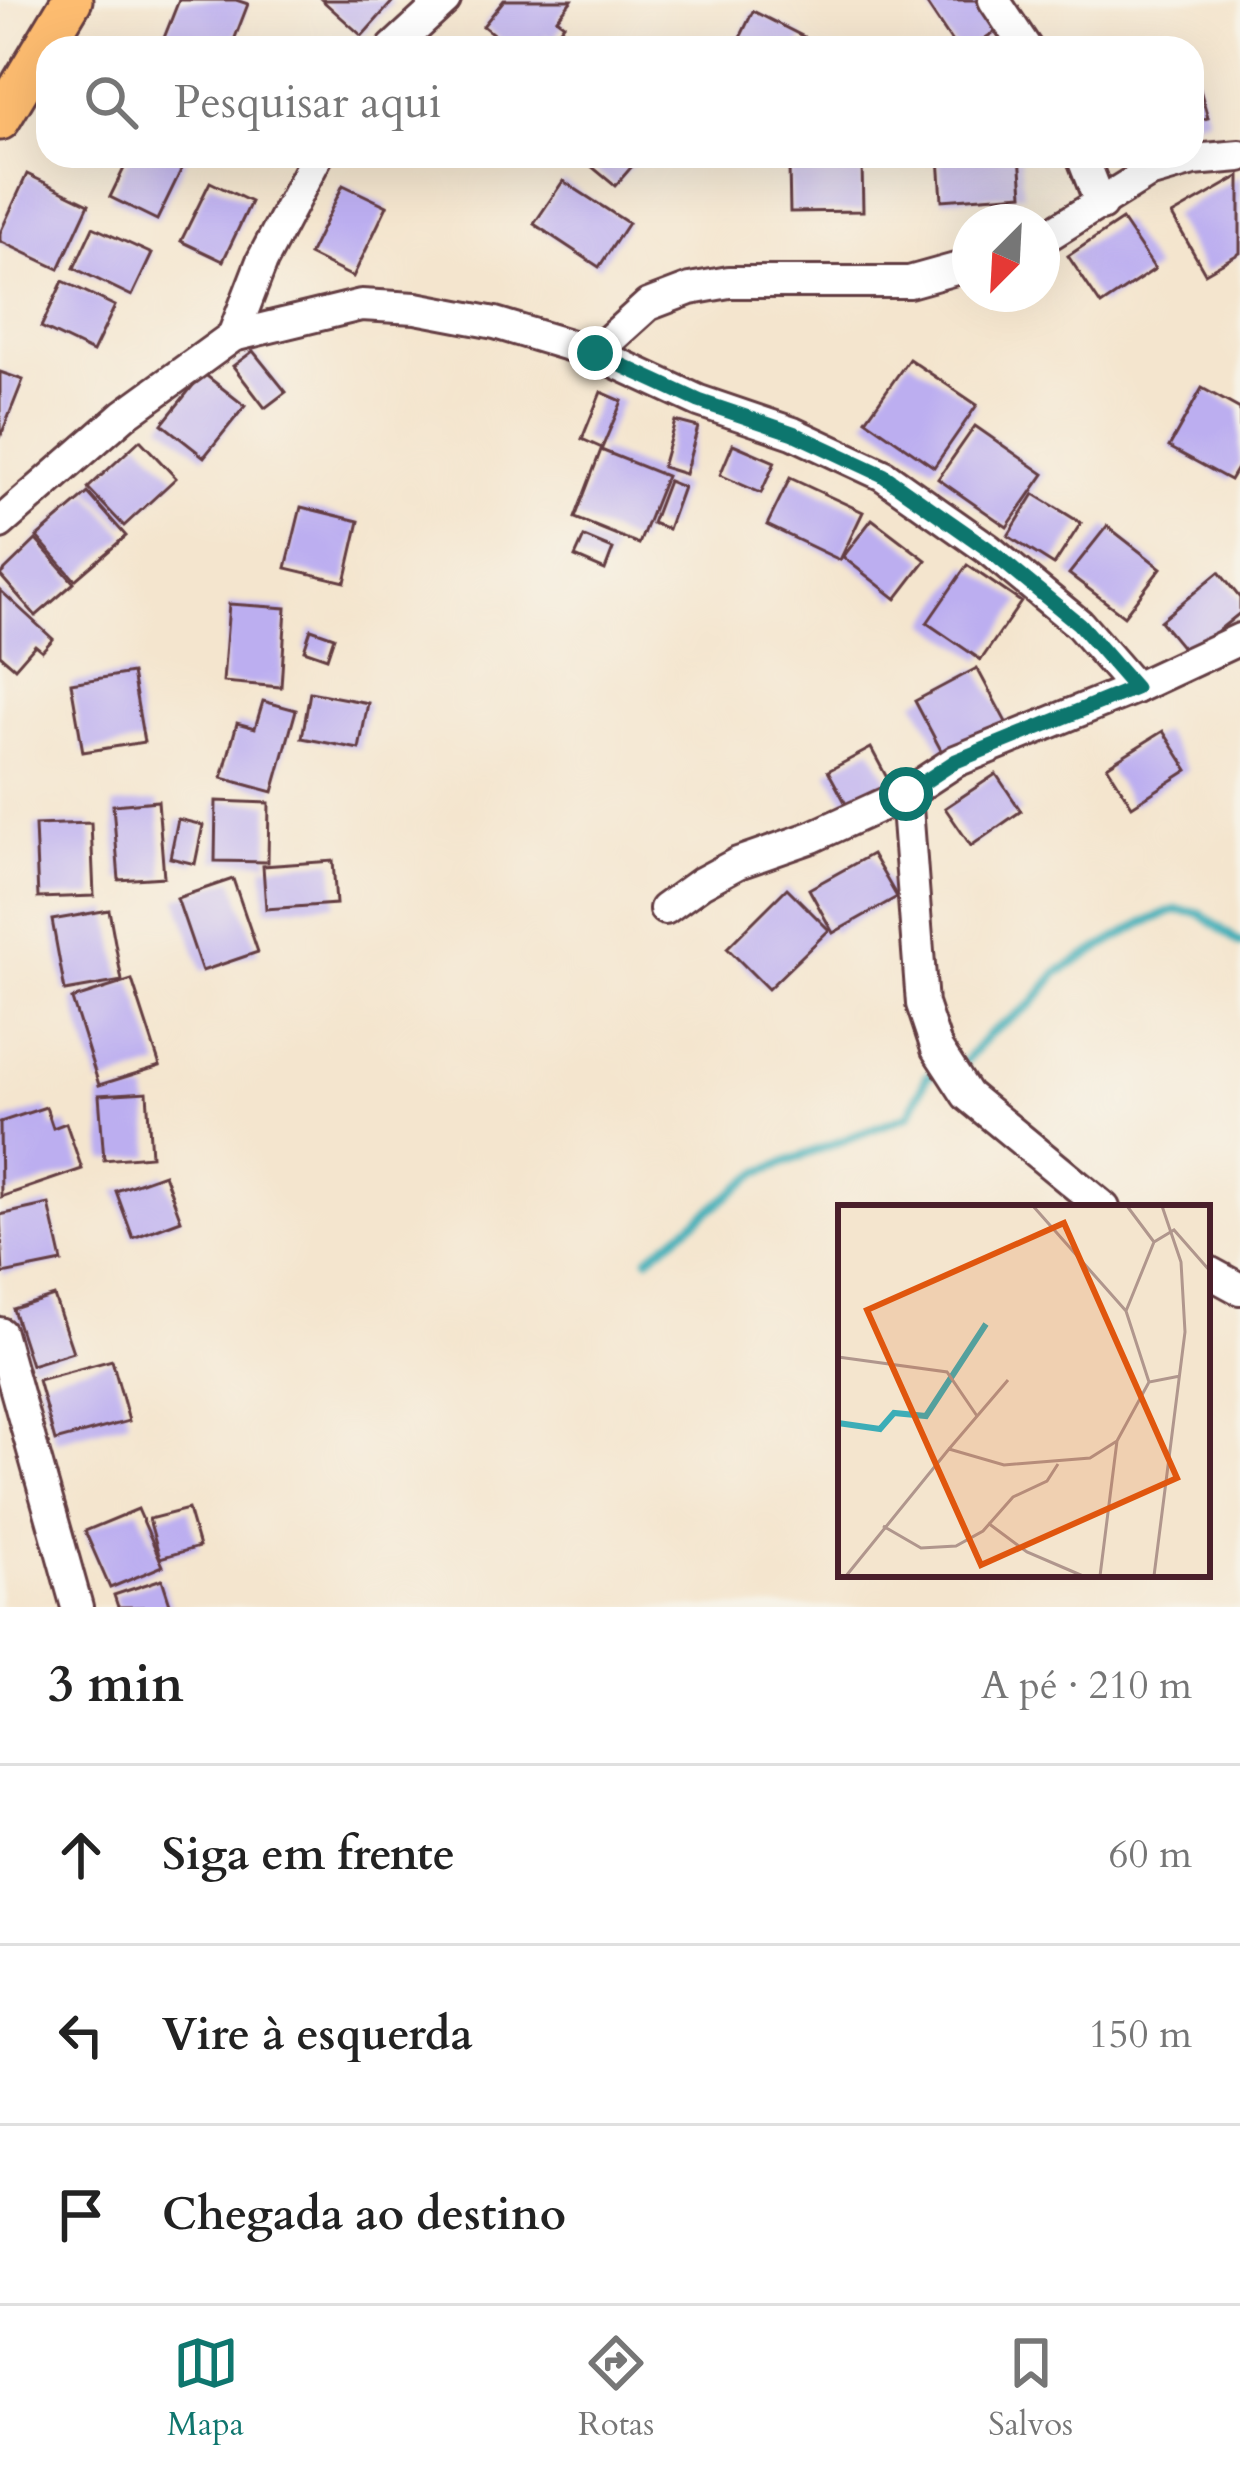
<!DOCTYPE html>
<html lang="pt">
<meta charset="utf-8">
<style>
:root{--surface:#fff;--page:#f6f6f6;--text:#222;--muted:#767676;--line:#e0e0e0;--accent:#0f766e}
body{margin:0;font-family:Cardo,serif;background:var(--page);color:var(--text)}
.compass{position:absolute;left:952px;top:204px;width:108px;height:108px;border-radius:50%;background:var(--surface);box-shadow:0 12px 48px #0002;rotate:204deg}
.stop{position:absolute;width:36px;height:36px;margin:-27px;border:9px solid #0f766e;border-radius:50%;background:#fff}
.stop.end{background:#0f766e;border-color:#fff;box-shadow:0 3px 12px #0008}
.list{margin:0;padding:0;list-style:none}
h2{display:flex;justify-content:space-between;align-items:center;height:156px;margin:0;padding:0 48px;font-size:51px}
h2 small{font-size:39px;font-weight:400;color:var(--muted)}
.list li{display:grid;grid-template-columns:78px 1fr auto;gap:36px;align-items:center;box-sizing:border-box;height:180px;padding:0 48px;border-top:3px solid var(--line)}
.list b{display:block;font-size:45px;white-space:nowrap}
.list em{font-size:39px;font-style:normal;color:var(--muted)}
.icon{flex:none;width:66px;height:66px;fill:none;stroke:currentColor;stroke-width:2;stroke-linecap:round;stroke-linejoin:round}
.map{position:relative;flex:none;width:1240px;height:1607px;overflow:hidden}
.search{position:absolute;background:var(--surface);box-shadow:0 12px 48px #0002;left:36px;right:36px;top:36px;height:132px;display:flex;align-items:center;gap:30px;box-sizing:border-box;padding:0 42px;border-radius:36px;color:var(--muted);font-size:45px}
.sheet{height:696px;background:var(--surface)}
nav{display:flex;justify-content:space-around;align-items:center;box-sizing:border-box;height:168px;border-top:3px solid var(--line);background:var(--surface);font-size:33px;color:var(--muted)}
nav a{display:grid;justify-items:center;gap:6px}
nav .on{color:var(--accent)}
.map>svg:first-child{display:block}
</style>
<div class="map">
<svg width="1240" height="1607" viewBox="0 0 1240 1607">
<rect width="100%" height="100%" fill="#f7f3e8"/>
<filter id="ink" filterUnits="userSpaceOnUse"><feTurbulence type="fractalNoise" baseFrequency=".00833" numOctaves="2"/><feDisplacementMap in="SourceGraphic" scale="24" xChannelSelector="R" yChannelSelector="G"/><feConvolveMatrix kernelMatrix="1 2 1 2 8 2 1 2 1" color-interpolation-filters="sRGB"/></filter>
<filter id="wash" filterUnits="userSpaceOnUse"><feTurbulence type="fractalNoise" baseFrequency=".004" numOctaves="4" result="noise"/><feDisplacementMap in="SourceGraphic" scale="48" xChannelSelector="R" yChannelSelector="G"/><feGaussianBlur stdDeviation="2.7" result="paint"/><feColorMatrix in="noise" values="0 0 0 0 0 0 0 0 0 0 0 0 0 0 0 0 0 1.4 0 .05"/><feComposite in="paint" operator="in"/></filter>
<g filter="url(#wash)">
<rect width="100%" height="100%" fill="#f4e5ce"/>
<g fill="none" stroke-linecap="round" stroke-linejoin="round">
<!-- stream -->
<path stroke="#3cadb7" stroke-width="9" d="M648 1258 758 1173 909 1115 927 1076 963 1064 989 1034 1032 1004 1058 972 1143 923 1176 910 1199 913 1240 943"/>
</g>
<g id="blocks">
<!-- building -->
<g fill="#bcaef0">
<path d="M179 0H236L248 4 231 48H160Z"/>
<path d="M322 0H394L362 36Z"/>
<path d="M504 0H572L557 19 564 24 552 40 546 35 535 48H511L483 26Z"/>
<path d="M924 0H980L999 29 970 48H956Z"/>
<path d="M753 11 804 37 798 48H735Z"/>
<path d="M1192 61 1208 118 1192 122Z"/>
<path d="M130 156 187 158 157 220 110 197Z"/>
<path d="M579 156H641L615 186Z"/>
<path d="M1020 156 1023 194 942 200 939 158Z"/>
<path d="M862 164 863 211 790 212 789 166Z"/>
<path d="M27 174 89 204 59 269 0 241V233Z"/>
<path d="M1240 176V253L1205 273 1172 215Z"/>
<path d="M563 181 628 223 599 267 534 224Z"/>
<path d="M210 182 251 202 223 261 181 241Z"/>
<path d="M343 185 387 206 353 277 309 255Z"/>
<path d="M1122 220 1155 269 1101 305 1068 256Z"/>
<path d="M93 227 152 254 132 296 74 268Z"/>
<path d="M63 281 115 306 93 352 41 327Z"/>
<path d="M253 351 286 392 265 408 233 366Z"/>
<path d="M909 359 977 405 934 467 866 420Z"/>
<path d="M0 372 23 380 0 438Z"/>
<path d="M203 373 245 406 204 457 162 424Z"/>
<path d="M1202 388 1240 409V463L1230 480 1169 447Z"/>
<path d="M601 392 622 401 602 448 582 439Z"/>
<path d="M675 421 698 427 685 474 662 467Z"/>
<path d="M975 426 1044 474 1007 527 938 479Z"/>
<path d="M140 440 176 478 124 526 88 488Z"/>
<path d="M733 444 775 462 761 493 720 475Z"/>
<path d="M601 450 666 476 639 544 575 518Z"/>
<path d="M790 478 863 512 840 560 767 525Z"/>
<path d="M668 481 683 487 668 529 652 523Z"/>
<path d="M88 493 126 536 75 580 37 537Z"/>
<path d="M1034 494 1081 523 1054 565 1008 536Z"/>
<path d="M301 507 359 521 345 582 286 568Z"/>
<path d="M872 519 926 560 896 599 843 557Z"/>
<path d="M1107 526 1161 568 1124 616 1069 574Z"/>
<path d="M584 537 613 549 605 570 575 557Z"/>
<path d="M36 540 74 583 36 616 0 575Z"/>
<path d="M967 565 1021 602 981 660 927 623Z"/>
<path d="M1219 572 1240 598V613L1188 655 1160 621Z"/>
<path d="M0 590 53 639 42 651 35 645 15 668 0 655Z"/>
<path d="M229 604 286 608 281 687 223 682Z"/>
<path d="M311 629 334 637 327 658 304 650Z"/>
<path d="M977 668 1007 724 944 756 915 701Z"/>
<path d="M132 673 144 742 83 752 71 683Z"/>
<path d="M310 692 368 703 359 749 302 738Z"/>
<path d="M263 701 296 710 273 792 222 778 237 723 255 728Z"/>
<path d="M1163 731 1188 770 1132 806 1107 766Z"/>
<path d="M871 748 894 791 852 815 828 771Z"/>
<path d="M996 774 1021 811 971 846 945 808Z"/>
<path d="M158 801 164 877 119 880 113 805Z"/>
<path d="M216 801 269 803 268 862 215 861Z"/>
<path d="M178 819 203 825 195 864 170 858Z"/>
<path d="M91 823 94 896 38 898 35 825Z"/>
<path d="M872 854 897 897 833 933 809 889Z"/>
<path d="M333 861 336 904 266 909 263 866Z"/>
<path d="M233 879 258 952 202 971 177 898Z"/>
<path d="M787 888 829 930 768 989 727 948Z"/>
<path d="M109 910 122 981 65 991 52 920Z"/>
<path d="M132 980 160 1066 99 1085 72 999Z"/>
<path d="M147 1092 151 1156 104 1160 99 1095Z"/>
<path d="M46 1107 53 1128 66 1123 82 1169 1 1197 0 1122Z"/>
<path d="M164 1174 181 1220 133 1238 116 1191Z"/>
<path d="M49 1204 62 1262 3 1274 0 1215Z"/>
<path d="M54 1296 73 1352 31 1365 13 1309Z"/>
<path d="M112 1360 129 1421 55 1441 38 1380Z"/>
<path d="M138 1509 163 1566 110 1588 85 1531Z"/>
<path d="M188 1509 199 1547 160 1558 149 1519Z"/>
<path d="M162 1579 171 1607H118L114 1595Z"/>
</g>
</g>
</g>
<g filter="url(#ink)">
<use href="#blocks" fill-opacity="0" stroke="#643d43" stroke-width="3"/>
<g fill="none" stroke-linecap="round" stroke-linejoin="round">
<!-- minor casing -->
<g stroke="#643d43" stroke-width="36">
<g id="minor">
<path d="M994 0 1026 48"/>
<path d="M393 48 445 0"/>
<path d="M1082 156 1101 205"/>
<path d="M1042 239 1148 173 1193 160 1240 156"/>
<path d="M233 336 262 261 317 156"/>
<path d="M595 353 648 305 690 289 729 282H909L970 265"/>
<path d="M0 523 124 415 233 336 361 305 416 308 495 323 595 353 699 401 793 433 883 475 988 549 1079 624 1135 688 1240 639"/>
<path d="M906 794 922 1004 937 1049 967 1095 1104 1208"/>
<path d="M665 909 701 883 738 863 812 837 906 794 956 761 1135 688"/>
<path d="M1207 1271 1240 1289"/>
<path d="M0 1333 77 1607"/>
</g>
</g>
<!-- major casing -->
<g stroke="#643d43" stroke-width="45">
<path id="major" d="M0 120 72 0"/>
</g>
<!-- minor -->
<use href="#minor" stroke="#fff" stroke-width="30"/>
<!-- major -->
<use href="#major" stroke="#fdbc6f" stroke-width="39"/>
</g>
</g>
<g fill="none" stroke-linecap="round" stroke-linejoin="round" filter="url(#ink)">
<!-- route -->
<path stroke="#0f766e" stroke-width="15" d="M595 353 699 401 793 433 883 475 988 549 1079 624 1135 688 956 761 906 794"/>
</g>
<!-- overview -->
<g transform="translate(838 1205)">
<rect width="372" height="372" fill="#f4e5ce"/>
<path fill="none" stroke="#3cadb7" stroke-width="6" d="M0 218 42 224 56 208 88 211 148 119"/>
<path fill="none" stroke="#b0968d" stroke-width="3" d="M195 1 288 106 311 177M289 1 316 37M288 106 316 37 336 25 372 66M0 152 109 167 139 211M111 244 170 175M150 318 189 347 245 371M45 321 83 343 118 341 145 326 175 292 209 276 220 259M8 371 111 244 166 260 252 253 279 236 311 177 342 171M262 371 279 236M316 371 347 127 343 57 324 1"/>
<path fill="#e0560e" fill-opacity="0.15" stroke="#e0560e" stroke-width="6" d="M226 18 339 273 143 360 29 105Z"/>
<rect width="372" height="372" fill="none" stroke="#4a1f2b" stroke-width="6"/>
</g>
</svg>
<svg class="compass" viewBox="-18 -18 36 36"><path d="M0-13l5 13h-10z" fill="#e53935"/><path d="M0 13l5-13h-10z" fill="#767676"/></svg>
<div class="stop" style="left:906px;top:794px"></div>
<div class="stop end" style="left:595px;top:353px"></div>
<div class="search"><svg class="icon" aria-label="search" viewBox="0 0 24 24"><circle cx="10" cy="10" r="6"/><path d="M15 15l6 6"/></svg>Pesquisar aqui</div>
</div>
<section class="sheet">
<h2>3 min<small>A pé · 210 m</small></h2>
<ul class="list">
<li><svg class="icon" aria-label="ahead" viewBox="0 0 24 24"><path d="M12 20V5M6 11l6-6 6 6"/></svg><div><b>Siga em frente</b></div><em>60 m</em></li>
<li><svg class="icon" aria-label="left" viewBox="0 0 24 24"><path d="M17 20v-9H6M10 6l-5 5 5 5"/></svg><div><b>Vire à esquerda</b></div><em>150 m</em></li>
<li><svg class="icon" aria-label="arrive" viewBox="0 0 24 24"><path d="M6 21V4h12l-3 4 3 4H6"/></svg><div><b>Chegada ao destino</b></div></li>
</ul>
</section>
<nav>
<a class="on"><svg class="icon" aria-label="map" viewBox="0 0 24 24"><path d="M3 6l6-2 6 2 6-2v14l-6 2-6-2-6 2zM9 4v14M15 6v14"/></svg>Mapa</a>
<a><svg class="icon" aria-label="directions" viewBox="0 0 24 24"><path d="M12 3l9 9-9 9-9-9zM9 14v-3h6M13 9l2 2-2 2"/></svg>Rotas</a>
<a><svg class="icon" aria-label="saved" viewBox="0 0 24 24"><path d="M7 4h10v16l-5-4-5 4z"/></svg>Salvos</a>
</nav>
